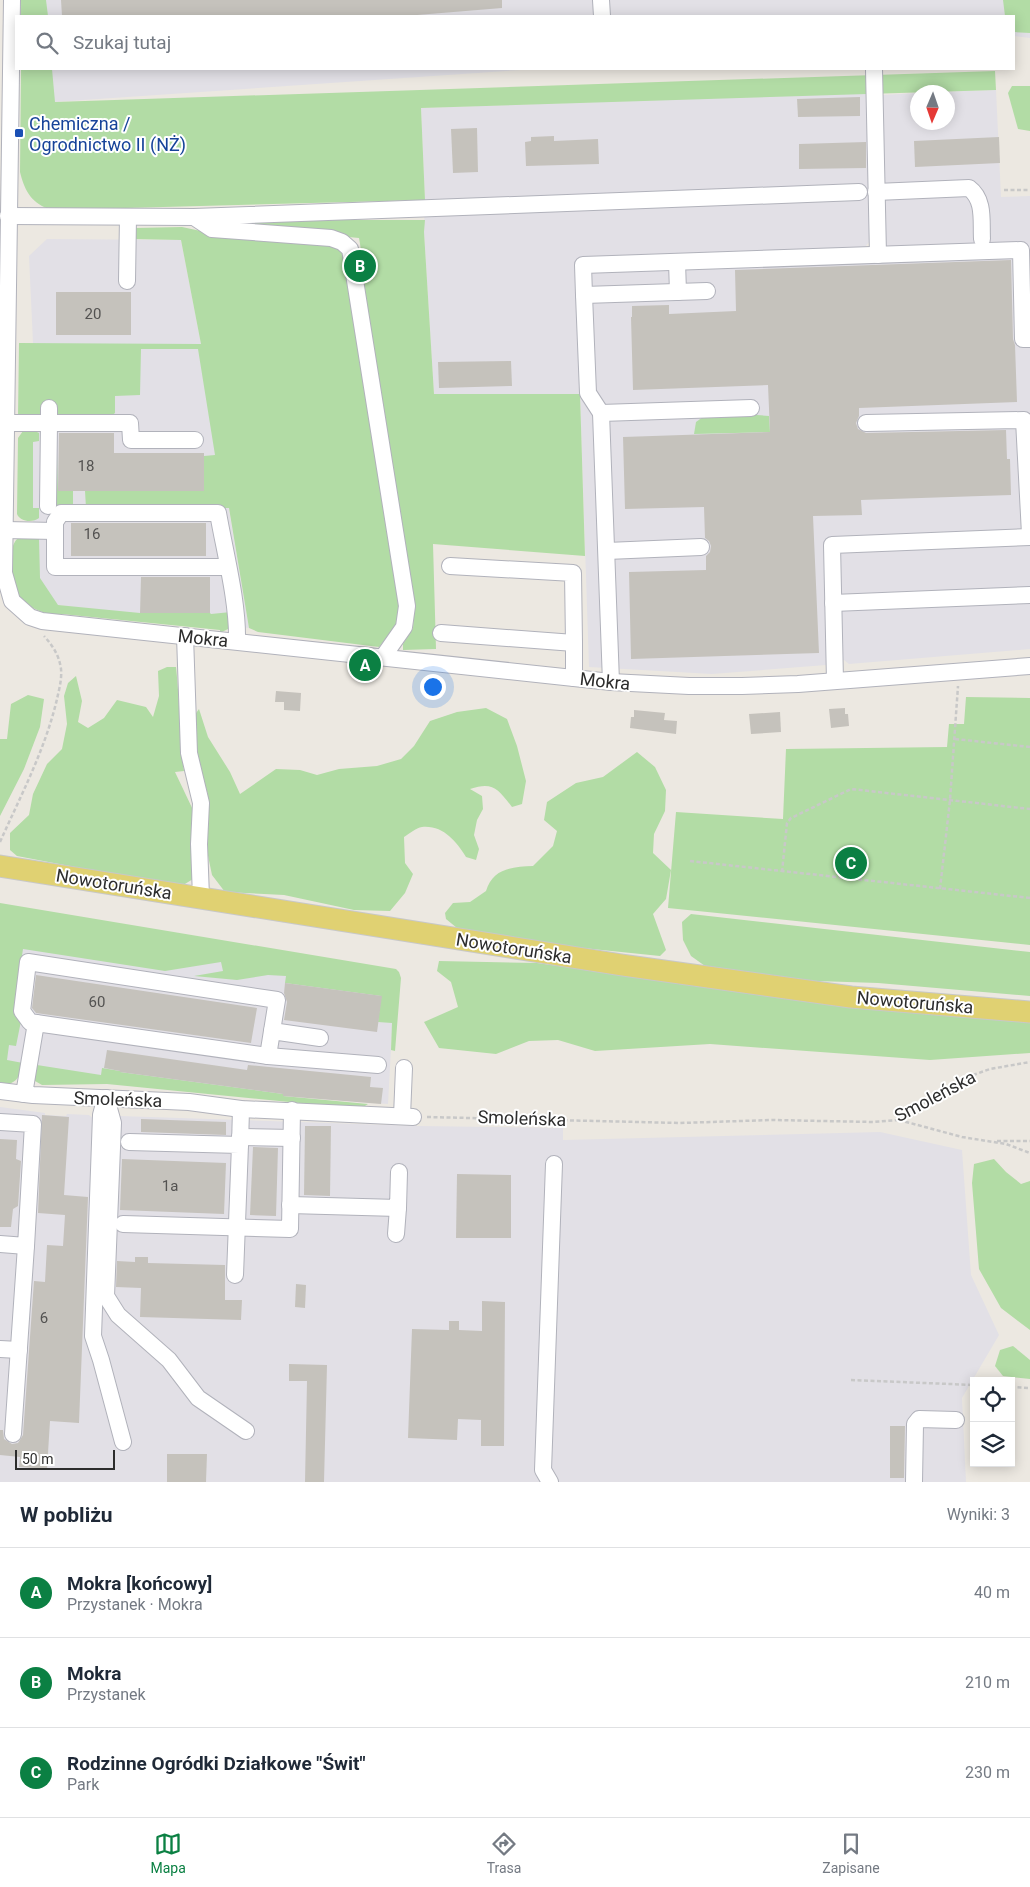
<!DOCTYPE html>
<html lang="pl">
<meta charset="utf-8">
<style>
:root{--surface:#fff;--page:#f6f6f7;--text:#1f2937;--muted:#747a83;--line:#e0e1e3;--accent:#0b8043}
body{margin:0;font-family:Roboto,sans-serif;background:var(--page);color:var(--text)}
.controls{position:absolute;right:15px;bottom:15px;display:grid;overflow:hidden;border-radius:0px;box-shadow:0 2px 12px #0003}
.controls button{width:45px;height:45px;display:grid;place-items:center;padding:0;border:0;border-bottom:1px solid var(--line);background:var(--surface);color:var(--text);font:25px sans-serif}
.compass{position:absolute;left:910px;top:85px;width:45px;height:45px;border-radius:50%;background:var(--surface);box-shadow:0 2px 12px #0003;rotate:182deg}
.scale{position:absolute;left:15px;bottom:12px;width:100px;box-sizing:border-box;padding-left:5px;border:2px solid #2d2d2d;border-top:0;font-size:14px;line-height:18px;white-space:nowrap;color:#2d2d2d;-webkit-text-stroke:4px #fff;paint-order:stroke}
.you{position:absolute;left:432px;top:686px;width:18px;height:18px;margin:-12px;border:4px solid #fff;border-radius:50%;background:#1a73e8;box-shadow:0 0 0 8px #1a73e833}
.badge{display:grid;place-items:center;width:32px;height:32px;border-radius:50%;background:var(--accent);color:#fff;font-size:16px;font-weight:700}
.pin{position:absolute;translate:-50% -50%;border:2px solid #fff;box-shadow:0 1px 5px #0006}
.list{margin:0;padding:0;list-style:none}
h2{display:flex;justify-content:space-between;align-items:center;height:65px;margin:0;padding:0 20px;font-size:21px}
h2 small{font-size:16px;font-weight:400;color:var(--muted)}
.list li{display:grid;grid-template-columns:32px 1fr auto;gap:15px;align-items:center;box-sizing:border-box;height:90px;padding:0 20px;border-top:1px solid var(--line)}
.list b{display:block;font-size:19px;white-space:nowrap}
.list p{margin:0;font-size:16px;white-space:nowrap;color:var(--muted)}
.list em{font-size:16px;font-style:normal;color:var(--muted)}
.icon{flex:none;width:28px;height:28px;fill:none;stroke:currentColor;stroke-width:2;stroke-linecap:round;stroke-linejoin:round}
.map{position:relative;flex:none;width:1030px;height:1482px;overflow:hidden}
.search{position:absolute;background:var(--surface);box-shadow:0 2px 12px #0003;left:15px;right:15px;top:15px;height:55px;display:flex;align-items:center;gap:12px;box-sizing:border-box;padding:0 18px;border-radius:0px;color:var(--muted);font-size:19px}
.sheet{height:335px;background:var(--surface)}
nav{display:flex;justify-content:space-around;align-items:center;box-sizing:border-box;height:70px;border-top:1px solid var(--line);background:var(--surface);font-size:14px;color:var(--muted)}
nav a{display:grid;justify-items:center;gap:2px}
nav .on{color:var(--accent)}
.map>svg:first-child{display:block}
</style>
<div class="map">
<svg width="1030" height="1482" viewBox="0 0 1030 1482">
<rect width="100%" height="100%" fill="#ece8e1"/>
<!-- industrial -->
<g fill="#e2e0e6">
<path d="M45 0H1030V38L1014 36V16H47Z"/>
<path d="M51 69H535L54 102Z"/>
<path d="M996 90 1001 197 1030 196V649L849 664 844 660 826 662V665L712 674 589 667 580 394H434L424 232 425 200 421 108 867 93 871 240 865 247 886 246 883 95 917 93 918 122H948V92H934Z"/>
<path d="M47 239 181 240 201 344 249 628 58 605 33 578V343L29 256Z"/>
<path d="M10 908 395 975 388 1104 283 1096 282 1094 240 1089 104 1078 0 1063Z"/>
<path d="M0 1107 45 1113V1115L66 1116 67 1114 89 1115 95 1120 119 1116 418 1126 563 1128V1140L880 1132 962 1150 971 1275 999 1335 962 1398 966 1482H0Z"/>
</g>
<!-- green -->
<g fill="#b2dca5">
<path d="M21 0H46L48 16H21Z"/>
<path d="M1003 0H1030V33L1014 32V16H1005Z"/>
<path d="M21 69H52L55 102 995 71 996 90 421 108 425 200 52 210C32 204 25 192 20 172Z"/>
<path d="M1012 86H1030V131L1018 129 1008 93Z"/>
<path d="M326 220H425L424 232 434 394H580L585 556 433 544 436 649 403 650V644L413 628 414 611 362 281 366 279 359 238 233 226 225 222Z"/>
<path d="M182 227 210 233 326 242 343 248 401 609 399 622 379 647 258 632 249 628 229 508H86L85 491H204V456L215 455 198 349H141L140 395 115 396V413L110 417 18 416 19 343 201 344 181 240 131 239 136 228Z"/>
<path d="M757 415 769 416 770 432 694 434 696 422 703 417Z"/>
<path d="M23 431 37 432 39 433V441L33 442V508H39V518C33 523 20 522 17 514L18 438Z"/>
<path d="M54 453H57L58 491H73V506H54Z"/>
<path d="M18 538H38L39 539 40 578 58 605 140 613H210L211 614 231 612 230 628 220 633V630L62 614 61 617C25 609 11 600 12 560 12 551 11 545 18 538Z"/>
<path d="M167 667H176C180 702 179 736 184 771L175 772 194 812 193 879 180 887 17 856 10 850V833L29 815 33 794 47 764 62 749 67 724 64 696 68 683 76 676 82 701 78 722 88 728 104 718 117 700 146 707 153 717 159 696 158 671Z"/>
<path d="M28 695 44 699 40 727 24 769 0 816V739H7L11 704Z"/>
<path d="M966 697 1030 698V945L668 908 676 812 783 819 786 749 947 747 949 724H964Z"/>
<path d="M486 708 507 719 517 746 526 781 522 804 512 807C498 789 493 781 470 789L482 796 483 809 477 820 474 835 479 849 476 860 466 857C456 841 443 825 422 827 416 828 409 834 404 837L405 863 413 874 405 893 390 911 354 910 284 895 225 892 212 875 206 846 208 795 198 759 194 716 199 709 208 737 230 772 240 794 276 769 300 770 317 775 339 769 377 766 401 759 414 746 430 721 457 712Z"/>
<path d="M637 752 655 767 666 790 665 811 654 834 653 853 671 870 666 899 653 914 666 950 660 956 534 943 457 928 446 919 445 913 453 903 470 902 486 891C493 868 512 867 533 866L553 846 557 831 544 820 547 802 576 783 603 777Z"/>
<path d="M0 903 396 969 399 972 401 978 395 1051 391 1050 392 1023 378 1022 381 996 285 983 286 976 268 975 237 980 194 976 223 971 221 962 165 971 23 949 16 995 21 1021 16 1046 9 1045 7 1060 23 1063C20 1078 16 1084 0 1086Z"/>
<path d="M691 914 1030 952V996L878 983 786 980 705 966 691 956 683 940 682 922Z"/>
<path d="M439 961 537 963 844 1006 1030 1021V1053L930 1060 710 1044 595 1051 558 1040 529 1041 496 1054 439 1048 424 1022 458 1007 451 982 437 971Z"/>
<path d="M37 1065 101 1075 102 1068 120 1071V1072L283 1094V1096L368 1104 360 1109 107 1084 42 1085 35 1081 34 1077Z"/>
<path d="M994 1159 1006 1172 1021 1184 1030 1181V1330L1001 1308 979 1269 972 1183 974 1164Z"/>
<path d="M1013 1346 1030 1360V1379L1003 1376 995 1366 1000 1350Z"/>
</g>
<!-- building -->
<g fill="#c5c2bc">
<path d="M61 0H502V8L405 16H62Z"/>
<path d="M860 97V116L798 117 797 99Z"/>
<path d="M477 128 478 172 453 173 451 129Z"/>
<path d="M554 136V141L598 139 599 164 526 166 525 142 531 141V137Z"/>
<path d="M999 137 1000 163 915 167 914 141Z"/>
<path d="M866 142V168L799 169V144Z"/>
<path d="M1011 260 1013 339 1015 345 1017 402 859 408V416L856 423 858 429 866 433 1006 430 1007 459H1010L1011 495 861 500 862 515 813 516 819 653 631 659 629 572 706 570V556L710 552 711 546 709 541 705 538 704 507 625 509 623 437 770 432 768 385 633 390 631 317H632V306L669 305V314L736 311 735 270Z"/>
<rect x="56" y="292" width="75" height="43"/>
<path d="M511 361 512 386 439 388 438 362Z"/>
<path d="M59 433H114V453H204V491H58Z"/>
<rect x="71" y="523" width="135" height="33"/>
<path d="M141 577H210V613H140Z"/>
<path d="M276 691 301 693 300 711 284 710V702H275Z"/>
<path d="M845 708V714H848L849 726 831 728 829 709Z"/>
<path d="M634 710 665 713 664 720 677 721 676 734 630 728 631 717H634Z"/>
<path d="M780 712 781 732 751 734 749 714Z"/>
<path d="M36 975 257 1008 251 1043 36 1013 32 1008Z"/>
<path d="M285 983 382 996 377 1032 284 1020 287 1002 284 993Z"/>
<path d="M107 1050 247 1070 248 1065 371 1077 370 1087 383 1088 381 1104 283 1096V1094L120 1072V1071L104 1068Z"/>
<path d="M42 1115 69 1117 64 1195 88 1197 79 1423 50 1421 47 1469 19 1467 20 1457 0 1455V1430H3L4 1439 12 1444 18 1443 23 1435 34 1281 45 1282 47 1245 63 1246 65 1215 38 1213Z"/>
<path d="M141 1119 226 1122V1135L141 1132Z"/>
<path d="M305 1126H331L330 1196 304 1195Z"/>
<path d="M0 1139 17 1140 16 1159 21 1161 18 1206 13 1209 11 1227H0Z"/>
<path d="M253 1147 278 1148 276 1216 250 1215Z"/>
<path d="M122 1159 226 1163 224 1214 120 1210Z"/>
<path d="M457 1174 511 1175V1238H456Z"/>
<path d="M135 1257H148V1263L225 1265V1300H242L241 1320 140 1317 141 1288 116 1287 117 1261 135 1262Z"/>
<path d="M296 1284 306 1285 305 1308 295 1307Z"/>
<path d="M482 1301 505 1302 504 1446H481V1420L458 1419 457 1440 408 1438 412 1329 449 1330V1321H459V1330L482 1331Z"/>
<path d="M289 1364 327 1365 324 1482H305L307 1381H289Z"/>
<path d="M890 1426H905L904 1478H890Z"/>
<path d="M167 1454H207L206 1482H167Z"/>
</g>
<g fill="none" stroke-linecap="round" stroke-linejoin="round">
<!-- minor casing -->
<g stroke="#b1b2bb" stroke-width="18">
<g id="minor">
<path d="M12 0 4 573 12 601 30 617 42 621 611 682 689 686H742L798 684 1030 666"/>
<path d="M601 0 602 16"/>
<path d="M874 69 878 255"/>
<path d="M876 192 969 188C985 200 981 221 982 239"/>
<path d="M8 216 194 217 859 192"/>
<path d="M194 217 212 229 331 238 342 242 350 249 407 606 404 627 383 657"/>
<path d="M677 262 678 292"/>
<path d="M127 281 128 217"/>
<path d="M584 295 583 265 1021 250 1023 339H1030"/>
<path d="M49 408V423H130L131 440H195"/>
<path d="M601 413 588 393 584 295 707 291"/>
<path d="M6 423H49L48 506"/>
<path d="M866 423 1024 420 1030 534"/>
<path d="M5 530 55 531"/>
<path d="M607 551 701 547"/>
<path d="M450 566 573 573 574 643"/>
<path d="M227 567H55V522L61 513H218C225 553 238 602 237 641"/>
<path d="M833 603 1030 595"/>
<path d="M441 633 574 643V678"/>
<path d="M185 636 189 753 201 803 199 844 201 897"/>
<path d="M835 681 832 545 1030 537"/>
<path d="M611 682 601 413 751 408"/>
<path d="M36 1023 30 1022 22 1011 28 962 277 1000 272 1031"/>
<path d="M268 1056 272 1031 320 1038"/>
<path d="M0 1091 33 1095 189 1102 241 1109 413 1117"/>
<path d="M24 1094 36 1023 268 1056 378 1065"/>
<path d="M106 1098 113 1123 106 1296 118 1315 169 1360 198 1398 246 1431"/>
<path d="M105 1100 101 1115 93 1336 101 1360 123 1442"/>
<path d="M402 1116 404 1068"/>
<path d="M0 1122 33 1124 26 1246 0 1244"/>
<path d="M240 1137 292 1138"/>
<path d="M129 1142 240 1145 235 1275"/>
<path d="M240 1145 241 1109"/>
<path d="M290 1205 398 1208 399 1172"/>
<path d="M123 1224 290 1229 292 1110"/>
<path d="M396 1234 398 1208"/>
<path d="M0 1349 19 1350"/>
<path d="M13 1434 26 1246"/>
<path d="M550 1482 543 1470 554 1164"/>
<path d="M914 1482 915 1424 919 1419 956 1420"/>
</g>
</g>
<!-- major casing -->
<g stroke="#c8c8c8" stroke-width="23">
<path id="major" d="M0 866 622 965 851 997 1030 1012"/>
</g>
<!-- path -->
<g stroke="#c8c8c8" stroke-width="2.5" stroke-dasharray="4 2.5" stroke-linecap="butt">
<path d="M1004 190H1030"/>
<path d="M955 739 1030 747"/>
<path d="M0 842C21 795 45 750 57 699 59 690 62 679 61 669 59 655 53 646 44 636"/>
<path d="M690 861 1030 898"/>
<path d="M782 872 787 823 791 818 851 789 1030 809"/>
<path d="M940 889 950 800 958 686"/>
<path d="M427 1117 680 1123 772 1120 873 1122 897 1120 912 1112 927 1100 962 1079 990 1069 1030 1062"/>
<path d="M899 1120 962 1137 1006 1144 1030 1153"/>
<path d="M997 1141H1030"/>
<path d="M851 1380 974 1385"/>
<path d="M1011 1387 1030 1388"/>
</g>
<!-- minor -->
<use href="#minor" stroke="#fff" stroke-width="16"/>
<!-- major -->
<use href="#major" stroke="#e0d172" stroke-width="21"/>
</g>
<!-- markers -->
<rect fill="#1a4fb4" stroke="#fff" stroke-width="2" x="14" y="128" width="10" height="10" rx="2.5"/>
<g text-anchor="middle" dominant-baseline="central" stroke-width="4" stroke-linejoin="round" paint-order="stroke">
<!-- number labels -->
<g font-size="15" fill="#535251">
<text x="93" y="314">20</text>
<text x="86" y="466">18</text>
<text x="92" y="534">16</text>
<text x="97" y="1002">60</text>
<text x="170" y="1186">1a</text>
<text x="44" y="1318">6</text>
</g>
<!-- transit labels -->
<g font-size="18" fill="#164399" stroke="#fff" text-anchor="start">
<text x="29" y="123">Chemiczna /<tspan x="29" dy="21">Ogrodnictwo II (NŻ)</tspan></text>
</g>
<!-- street labels -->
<g font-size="18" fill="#2d2d2d" stroke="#fff">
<text transform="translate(203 638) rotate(6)">Mokra</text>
<text transform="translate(605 681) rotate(6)">Mokra</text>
<text transform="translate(114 884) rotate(9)">Nowotoruńska</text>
<text transform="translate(514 948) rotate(9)">Nowotoruńska</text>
<text transform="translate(915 1002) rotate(5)">Nowotoruńska</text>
<text transform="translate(935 1096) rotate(-28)">Smoleńska</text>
<text transform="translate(118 1099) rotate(2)">Smoleńska</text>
<text transform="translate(522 1118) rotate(2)">Smoleńska</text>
</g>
</g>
</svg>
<div class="controls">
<button><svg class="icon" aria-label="locate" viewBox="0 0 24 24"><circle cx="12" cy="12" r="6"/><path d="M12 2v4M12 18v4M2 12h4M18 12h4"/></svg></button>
<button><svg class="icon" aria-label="layers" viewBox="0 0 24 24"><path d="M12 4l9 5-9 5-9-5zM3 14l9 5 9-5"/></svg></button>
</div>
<svg class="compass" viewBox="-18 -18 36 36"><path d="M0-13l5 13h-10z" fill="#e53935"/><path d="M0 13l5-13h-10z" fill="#747a83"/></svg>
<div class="scale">50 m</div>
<div class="you"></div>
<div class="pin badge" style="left:365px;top:665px">A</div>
<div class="pin badge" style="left:360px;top:266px">B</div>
<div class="pin badge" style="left:851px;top:863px">C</div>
<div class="search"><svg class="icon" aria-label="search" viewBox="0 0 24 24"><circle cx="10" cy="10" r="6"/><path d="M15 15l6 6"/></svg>Szukaj tutaj</div>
</div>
<section class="sheet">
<h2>W pobliżu<small>Wyniki: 3</small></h2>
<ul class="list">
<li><span class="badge">A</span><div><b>Mokra [końcowy]</b><p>Przystanek · Mokra</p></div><em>40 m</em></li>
<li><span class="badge">B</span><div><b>Mokra</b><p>Przystanek</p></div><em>210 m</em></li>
<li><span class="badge">C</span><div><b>Rodzinne Ogródki Działkowe &quot;Świt&quot;</b><p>Park</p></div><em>230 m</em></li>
</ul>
</section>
<nav>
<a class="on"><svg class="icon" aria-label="map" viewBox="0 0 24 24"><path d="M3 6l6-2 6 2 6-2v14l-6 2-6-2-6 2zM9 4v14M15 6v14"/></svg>Mapa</a>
<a><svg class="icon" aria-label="directions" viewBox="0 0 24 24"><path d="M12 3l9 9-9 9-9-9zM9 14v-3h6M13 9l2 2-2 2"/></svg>Trasa</a>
<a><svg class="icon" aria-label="saved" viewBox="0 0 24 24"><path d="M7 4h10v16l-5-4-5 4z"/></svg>Zapisane</a>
</nav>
